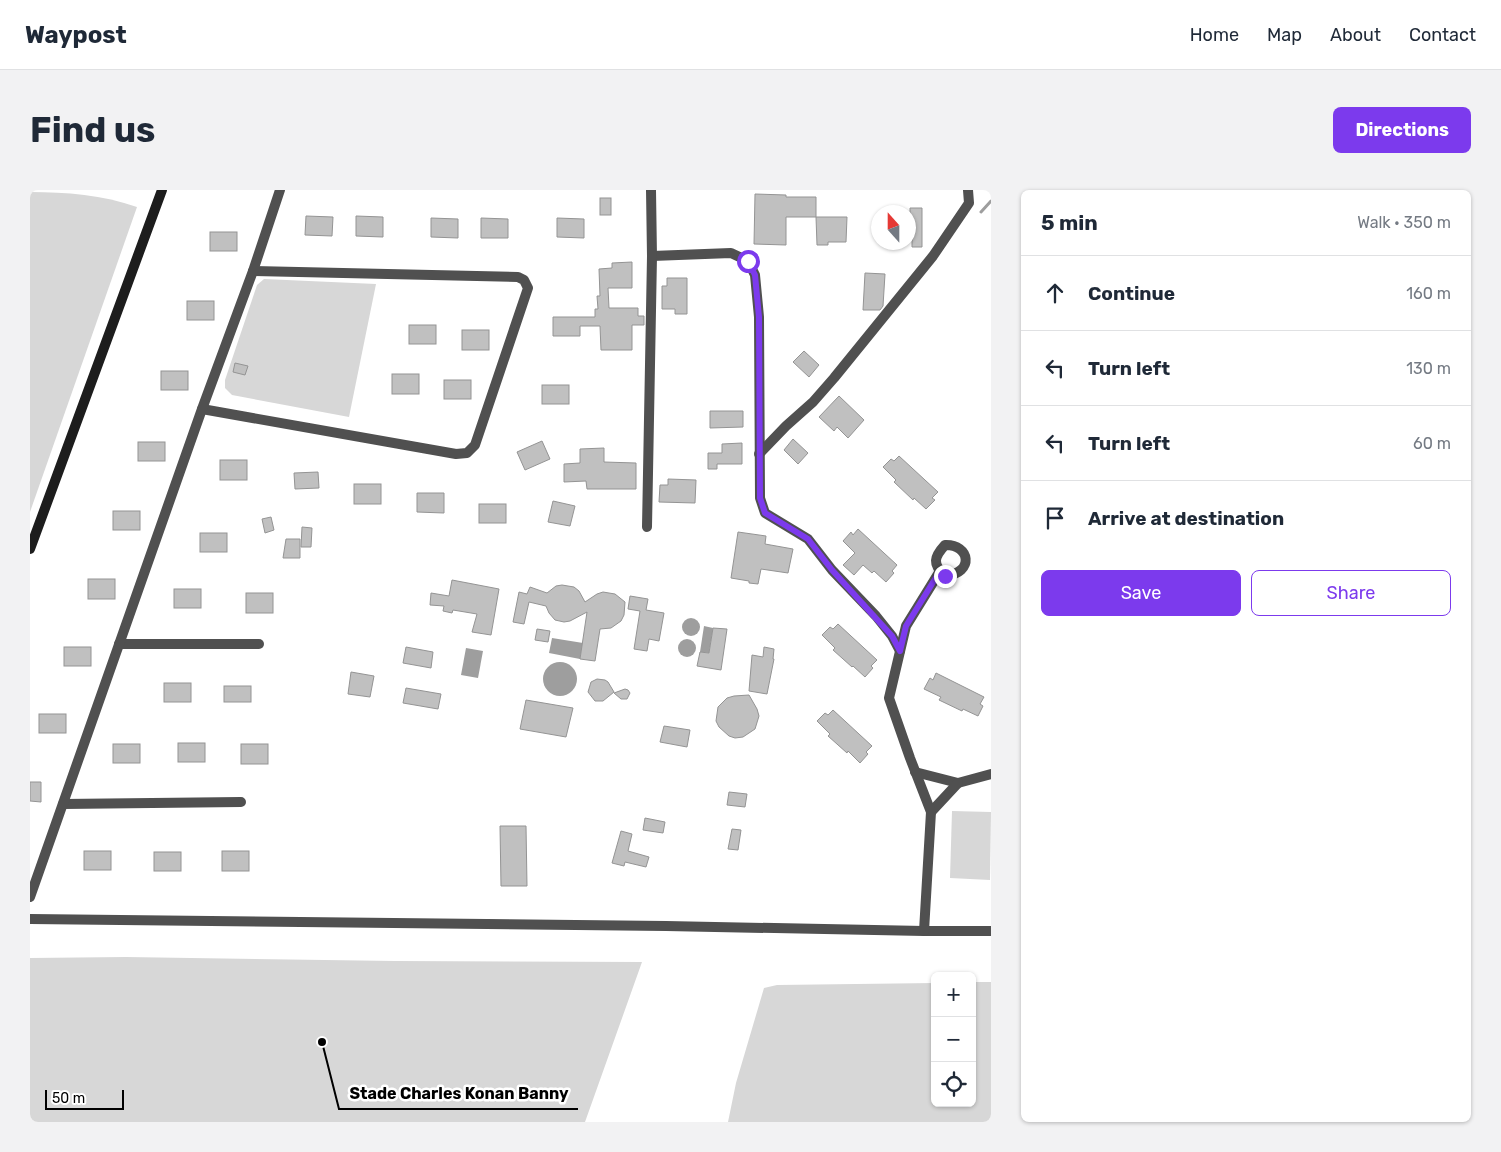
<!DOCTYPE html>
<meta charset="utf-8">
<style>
:root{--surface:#fff;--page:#f2f2f3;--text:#1f2937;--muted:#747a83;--line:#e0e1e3;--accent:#7c3aed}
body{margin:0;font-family:Rubik,sans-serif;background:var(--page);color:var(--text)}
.controls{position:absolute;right:15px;bottom:15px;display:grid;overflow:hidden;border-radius:8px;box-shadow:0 1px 4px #0004}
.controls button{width:45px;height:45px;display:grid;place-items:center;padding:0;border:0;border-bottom:1px solid var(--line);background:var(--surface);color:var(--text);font:25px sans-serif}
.compass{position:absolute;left:841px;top:15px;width:45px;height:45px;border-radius:50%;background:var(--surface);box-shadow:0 1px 4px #0004;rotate:339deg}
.scale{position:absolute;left:15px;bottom:12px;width:79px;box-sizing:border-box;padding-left:5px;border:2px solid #000;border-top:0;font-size:14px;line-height:18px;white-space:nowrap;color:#000;-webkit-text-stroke:4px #fff;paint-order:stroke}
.stop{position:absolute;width:15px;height:15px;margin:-11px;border:4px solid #7c3aed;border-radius:50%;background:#fff}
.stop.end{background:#7c3aed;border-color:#fff;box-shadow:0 1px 5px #0008}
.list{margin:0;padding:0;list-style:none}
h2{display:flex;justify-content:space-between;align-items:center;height:65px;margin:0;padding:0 20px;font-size:21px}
h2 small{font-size:16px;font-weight:400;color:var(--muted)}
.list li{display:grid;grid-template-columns:32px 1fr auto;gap:15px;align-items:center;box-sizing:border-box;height:75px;padding:0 20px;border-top:1px solid var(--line)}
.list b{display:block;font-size:19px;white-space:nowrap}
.list em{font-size:16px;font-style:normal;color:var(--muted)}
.actions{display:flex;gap:10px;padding:15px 20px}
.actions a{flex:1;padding:11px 0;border:1px solid var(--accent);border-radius:8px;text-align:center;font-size:18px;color:var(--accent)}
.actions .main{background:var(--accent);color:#fff}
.icon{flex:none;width:28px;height:28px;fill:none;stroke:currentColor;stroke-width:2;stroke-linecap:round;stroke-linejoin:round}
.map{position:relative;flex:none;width:961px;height:932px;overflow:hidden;border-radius:8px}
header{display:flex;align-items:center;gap:30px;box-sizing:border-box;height:70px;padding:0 25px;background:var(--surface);border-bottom:1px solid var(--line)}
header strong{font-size:24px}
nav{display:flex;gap:28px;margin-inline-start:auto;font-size:18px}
.intro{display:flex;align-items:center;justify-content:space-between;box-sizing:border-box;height:120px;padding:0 30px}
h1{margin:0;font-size:35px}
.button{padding:12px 22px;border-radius:8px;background:var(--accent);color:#fff;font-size:18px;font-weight:700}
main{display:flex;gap:30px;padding:0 30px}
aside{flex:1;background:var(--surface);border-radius:8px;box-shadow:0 1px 4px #0004}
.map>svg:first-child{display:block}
</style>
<header>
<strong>Waypost</strong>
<nav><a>Home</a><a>Map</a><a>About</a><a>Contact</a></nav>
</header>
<div class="intro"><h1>Find us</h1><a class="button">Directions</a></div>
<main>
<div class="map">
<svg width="961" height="932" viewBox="0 0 961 932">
<rect width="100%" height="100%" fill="#fff"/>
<!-- green -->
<g fill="#d7d7d7">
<path d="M0 2C36 2 73 5 107 17L0 322Z"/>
<path d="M234 89 346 94 319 227 202 205 195 198V190L227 95Z"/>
<path d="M922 621 961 622 960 690 920 688Z"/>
<path d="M96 767 365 771 612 772 555 932H0V768Z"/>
<path d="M942 792H961V932H698L706 893 734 798 747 795 905 793V913H942Z"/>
</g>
<!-- water -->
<g fill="#9e9e9e">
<circle cx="661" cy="437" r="9"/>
<path d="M674 436 683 438 679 463 670 462Z"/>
<path d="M522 448 553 453 550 469 519 463Z"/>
<circle cx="657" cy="458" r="9"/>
<path d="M436 458 453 461 448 488 431 485Z"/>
<circle cx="530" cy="489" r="17"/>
</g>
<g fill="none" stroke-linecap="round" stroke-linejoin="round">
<!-- stream -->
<path stroke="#9e9e9e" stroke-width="3" d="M951 22 961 11"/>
</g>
<!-- building -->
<g fill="#c0c0c0" stroke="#949494">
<path d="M725 4 756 5V7H786V27H756V55L724 54Z"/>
<rect x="570" y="8" width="11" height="17"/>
<path d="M880 18H892V57H882V49H880Z"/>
<path d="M276 26 303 27 302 46 275 45Z"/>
<path d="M326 26 353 27V47L326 46Z"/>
<path d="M786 27H817L816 52H798V55H787Z"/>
<path d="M401 28 428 29V48L401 47Z"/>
<path d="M451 28 478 29V48H451Z"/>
<path d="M527 28 554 29V48L527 47Z"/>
<rect x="180" y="42" width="27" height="19"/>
<path d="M602 72V98H578L579 118H608V126H614V135H602V160H571L570 136H550V146H523V127H565V119H568L567 106H570L569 79 582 78V73Z"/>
<path d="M835 83 855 84 853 116 850 120H833Z"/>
<path d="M637 88H657V124H645V119H632V96H637Z"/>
<rect x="157" y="111" width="27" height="19"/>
<rect x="379" y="135" width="27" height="19"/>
<rect x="432" y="140" width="27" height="20"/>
<path d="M774 161 789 175 779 187 763 172Z"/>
<path d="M205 173 218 176 215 185 203 182Z"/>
<rect x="131" y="181" width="27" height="19"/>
<rect x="362" y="184" width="27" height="20"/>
<rect x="414" y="190" width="27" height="19"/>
<rect x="512" y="195" width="27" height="19"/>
<path d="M809 206 834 230 818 248 807 237 804 241 789 227Z"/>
<path d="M680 221H713V237L680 238Z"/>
<path d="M763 249 778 263 768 274 754 260Z"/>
<path d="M512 251 520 269 495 280 487 262Z"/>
<rect x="108" y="252" width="27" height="19"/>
<path d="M712 253V274H687V279H678V263H692V254Z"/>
<path d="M574 258V272L606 273V299H557L556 291 534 292V274L550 273V259Z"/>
<path d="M869 266 908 302 902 308 905 310 896 319 884 308 883 310 864 292 866 290 853 277 861 269 864 271Z"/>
<rect x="190" y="270" width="27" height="20"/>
<path d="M288 282 289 298 265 299 264 283Z"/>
<path d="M638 289 666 290 665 313 629 312 630 295H638Z"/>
<rect x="324" y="294" width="27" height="20"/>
<path d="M387 303H414V323L387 322Z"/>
<path d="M523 311 545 316 540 336 518 332Z"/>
<rect x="449" y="314" width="27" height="19"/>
<rect x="83" y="321" width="27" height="19"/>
<path d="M241 327 244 340 235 343 232 329Z"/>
<path d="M272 337 282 338 281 357H271Z"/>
<path d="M828 339 867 375 862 381 864 383 856 392 844 381 842 383 833 375 824 385 813 375 825 363 813 351 821 342 823 345Z"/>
<path d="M708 342 736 346 735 354 763 359 758 383 731 379 728 394 719 393V391L701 388Z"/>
<rect x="170" y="343" width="27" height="19"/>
<path d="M256 349H270V368H253Z"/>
<rect x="58" y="389" width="27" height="20"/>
<path d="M422 390 469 399 461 445 442 442 447 424 423 420 422 423 413 421 414 416 400 415 401 403 419 406Z"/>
<path d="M532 395 544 397 549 401 555 412 567 404 573 402 585 404 595 412 594 425 591 431 581 438 570 439 565 471 550 469 557 422 540 431 534 432 525 430 519 423 516 416 499 412 494 434 483 432 489 402 497 404 500 397 517 403 526 396Z"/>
<rect x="144" y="399" width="27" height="19"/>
<rect x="216" y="403" width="27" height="20"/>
<path d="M600 406 618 409 616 420 634 423 629 451 619 449 617 461 604 459 610 421 598 419Z"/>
<path d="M808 434 847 470 841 476 843 478 835 487 823 476 822 477 803 460 805 458 792 445 800 437 803 439Z"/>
<path d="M683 438 697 439 691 480 667 476 670 462 679 463Z"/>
<path d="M507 439 520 441 518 452 505 450Z"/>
<rect x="34" y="457" width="27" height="19"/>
<path d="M376 457 403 462 401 478 373 473Z"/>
<path d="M734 457 744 459 743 469H744L737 504 719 501 722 465 733 467Z"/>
<path d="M321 482 344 486 340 507 318 504Z"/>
<path d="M906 483 954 507 950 514 953 516 948 526 933 519 932 521 909 510 911 507 894 499 900 488 903 490Z"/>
<path d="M567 489 575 490 578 492 584 502 573 511H565L558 502 561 492Z"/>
<rect x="134" y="493" width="27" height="19"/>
<rect x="194" y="496" width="27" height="16"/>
<path d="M376 498 411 504 408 519 373 513Z"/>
<path d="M595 499 598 500 600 503 597 509H591L584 503Z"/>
<path d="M719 505 727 519 729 526 725 539 713 547 705 548 699 546 689 537 686 531 688 517 697 508 704 506Z"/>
<path d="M496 510 543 518 536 547 490 539Z"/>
<path d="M803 520 842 556 836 562 838 564 830 573 818 561 817 563 798 546 800 544 787 531 795 523 798 525Z"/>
<rect x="9" y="524" width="27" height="19"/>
<path d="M634 536 660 540 657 557 630 552Z"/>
<rect x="148" y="553" width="27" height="19"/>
<rect x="83" y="554" width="27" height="19"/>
<rect x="211" y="554" width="27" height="20"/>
<path d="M0 592H11V612L0 611Z"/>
<path d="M699 602 717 604 715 617 697 615Z"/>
<path d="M615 628 635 632 633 643 613 640Z"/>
<path d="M470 636H496L497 696H471Z"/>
<path d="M702 639 711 640 708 660 698 659Z"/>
<path d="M591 641 602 644 598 661 619 667 616 677 595 672 594 676 582 673Z"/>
<rect x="54" y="661" width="27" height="19"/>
<rect x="192" y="661" width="27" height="20"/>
<rect x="124" y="662" width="27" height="19"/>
</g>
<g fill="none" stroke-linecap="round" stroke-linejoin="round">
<!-- street -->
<g stroke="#505050" stroke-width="10">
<path d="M622 66 701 63 718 71 725 85 729 127 730 308 735 323 778 349 802 380 846 426 862 446 870 461"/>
<path d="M172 219 426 264 437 263 445 255 498 98 494 90 488 87 223 81"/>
<path d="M729 264 756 236 783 212 804 188 903 66 939 13 938 0"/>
<path d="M617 337 622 66 621 0"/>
<path d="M915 355C940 354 945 383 915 386 902 374 904 367 915 355Z"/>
<path d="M89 454H229"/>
<path d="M885 582 928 593 961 584"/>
<path d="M33 614 211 612"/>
<path d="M901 622 928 593"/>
<path d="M0 707 172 219 223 81 250 0"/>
<path d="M0 729 636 736 894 741H961"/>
<path d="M894 741 901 622 880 568 859 508 876 436 910 381"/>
</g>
<!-- secondary -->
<path stroke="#1d1d1d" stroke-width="10" d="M0 359 132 0"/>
</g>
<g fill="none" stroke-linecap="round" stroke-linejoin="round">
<!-- route -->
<path stroke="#7c3aed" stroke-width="6" d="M718 71 725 85 729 127 730 308 735 323 778 349 802 380 862 446 870 461 876 436 910 381 915 386"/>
</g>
<!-- callouts -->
<path fill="none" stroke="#000" stroke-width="2" d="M292 852L309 919H548"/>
<circle fill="#000" stroke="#fff" stroke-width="2" cx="292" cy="852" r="5"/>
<g font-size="16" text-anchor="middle" font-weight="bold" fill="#000" stroke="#fff" stroke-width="5" stroke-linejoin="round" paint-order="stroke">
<text x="429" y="909">Stade Charles Konan Banny</text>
</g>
</svg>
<div class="controls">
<button>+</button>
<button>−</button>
<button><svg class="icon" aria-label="locate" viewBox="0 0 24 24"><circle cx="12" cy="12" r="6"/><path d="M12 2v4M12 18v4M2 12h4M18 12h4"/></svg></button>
</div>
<svg class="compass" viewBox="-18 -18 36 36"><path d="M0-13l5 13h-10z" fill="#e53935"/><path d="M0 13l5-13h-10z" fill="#747a83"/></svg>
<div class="scale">50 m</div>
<div class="stop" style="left:718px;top:71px"></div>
<div class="stop end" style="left:915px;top:386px"></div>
</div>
<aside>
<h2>5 min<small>Walk · 350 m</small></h2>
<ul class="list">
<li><svg class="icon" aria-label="ahead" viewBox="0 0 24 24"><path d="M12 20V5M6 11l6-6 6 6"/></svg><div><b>Continue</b></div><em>160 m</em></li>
<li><svg class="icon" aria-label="left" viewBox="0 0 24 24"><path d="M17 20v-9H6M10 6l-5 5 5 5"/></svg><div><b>Turn left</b></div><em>130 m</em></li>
<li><svg class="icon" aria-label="left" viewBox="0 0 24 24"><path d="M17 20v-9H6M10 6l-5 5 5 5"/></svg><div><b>Turn left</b></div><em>60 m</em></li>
<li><svg class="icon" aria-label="arrive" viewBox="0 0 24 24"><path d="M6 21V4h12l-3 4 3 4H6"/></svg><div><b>Arrive at destination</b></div></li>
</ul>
<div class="actions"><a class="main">Save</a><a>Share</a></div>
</aside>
</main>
